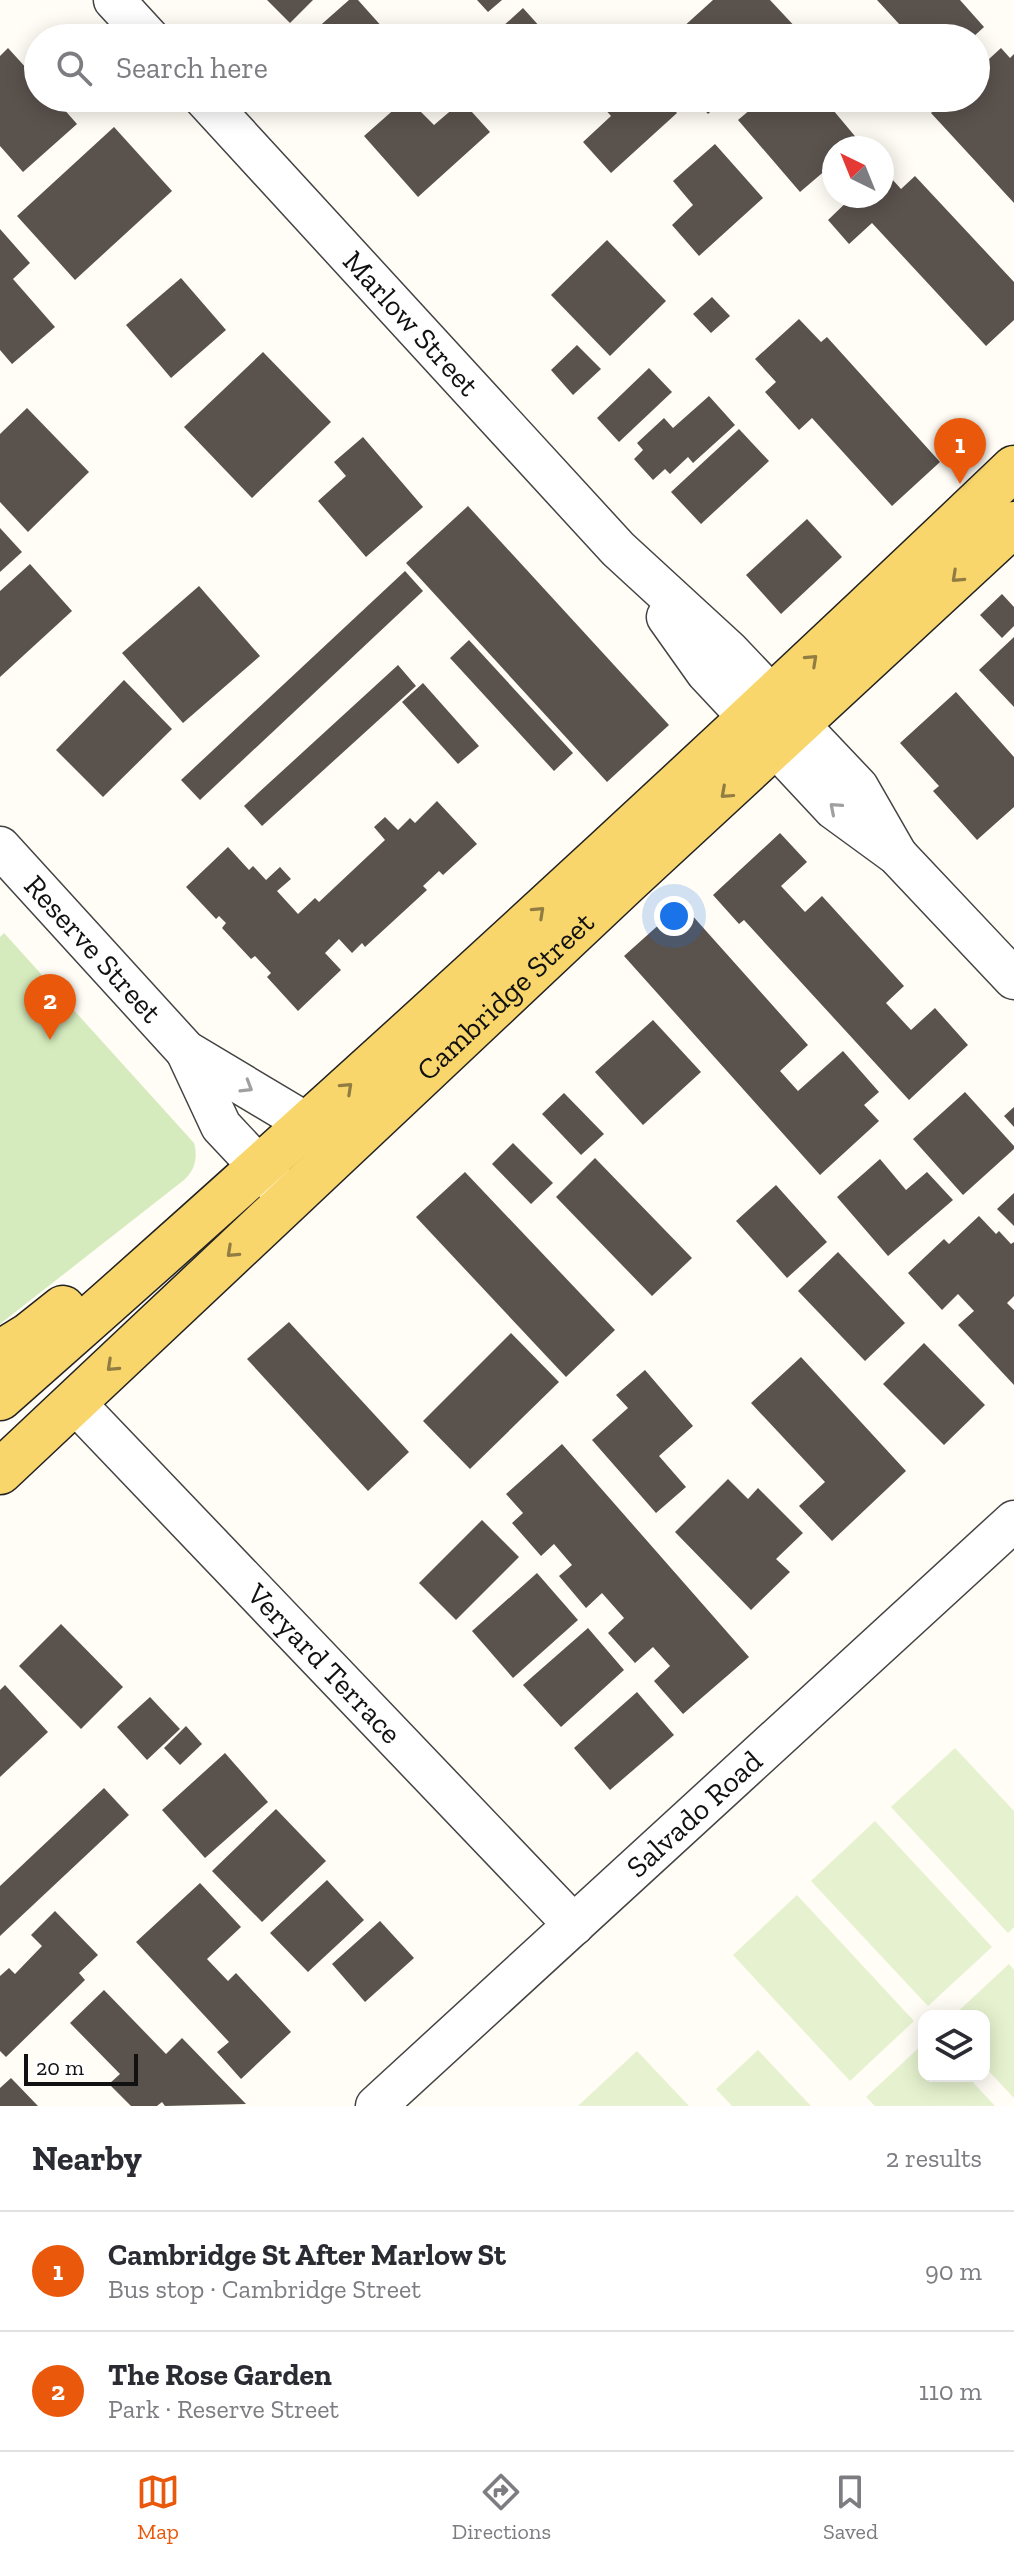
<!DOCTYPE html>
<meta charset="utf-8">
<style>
:root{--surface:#fff;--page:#f7f7f7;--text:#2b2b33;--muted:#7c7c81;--line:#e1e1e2;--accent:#ea580c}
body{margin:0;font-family:"Zilla Slab",serif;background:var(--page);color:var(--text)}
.controls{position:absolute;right:24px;bottom:24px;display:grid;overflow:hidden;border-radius:16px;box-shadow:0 4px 20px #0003}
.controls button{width:72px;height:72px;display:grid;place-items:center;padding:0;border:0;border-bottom:2px solid var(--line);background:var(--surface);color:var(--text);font:40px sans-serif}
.compass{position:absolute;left:822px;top:136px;width:72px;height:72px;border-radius:50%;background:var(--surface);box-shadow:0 4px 20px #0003;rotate:317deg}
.scale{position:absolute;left:24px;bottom:20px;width:114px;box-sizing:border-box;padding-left:8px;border:4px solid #111;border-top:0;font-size:22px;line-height:28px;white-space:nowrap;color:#111;-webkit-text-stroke:6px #fff;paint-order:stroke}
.you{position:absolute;left:674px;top:916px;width:28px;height:28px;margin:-20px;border:6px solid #fff;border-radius:50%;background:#1a73e8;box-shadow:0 0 0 12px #1a73e833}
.badge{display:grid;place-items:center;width:52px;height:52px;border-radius:50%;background:var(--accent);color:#fff;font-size:26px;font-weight:700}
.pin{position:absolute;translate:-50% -66px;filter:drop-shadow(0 2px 4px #0008)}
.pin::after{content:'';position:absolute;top:42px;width:28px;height:24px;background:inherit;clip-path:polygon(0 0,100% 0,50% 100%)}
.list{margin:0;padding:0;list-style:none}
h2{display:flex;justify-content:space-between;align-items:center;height:104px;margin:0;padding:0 32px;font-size:34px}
h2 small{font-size:26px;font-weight:400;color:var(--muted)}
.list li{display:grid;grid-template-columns:52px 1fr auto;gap:24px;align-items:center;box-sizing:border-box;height:120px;padding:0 32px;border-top:2px solid var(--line)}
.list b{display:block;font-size:30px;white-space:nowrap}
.list p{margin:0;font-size:26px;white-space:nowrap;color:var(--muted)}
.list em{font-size:26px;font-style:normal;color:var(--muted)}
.icon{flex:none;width:44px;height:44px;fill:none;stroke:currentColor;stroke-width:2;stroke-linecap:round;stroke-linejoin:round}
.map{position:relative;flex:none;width:1014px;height:2106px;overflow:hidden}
.search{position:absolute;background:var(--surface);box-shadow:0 4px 20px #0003;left:24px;right:24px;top:24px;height:88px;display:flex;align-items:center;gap:20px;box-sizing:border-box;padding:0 28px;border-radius:44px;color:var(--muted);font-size:30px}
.sheet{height:344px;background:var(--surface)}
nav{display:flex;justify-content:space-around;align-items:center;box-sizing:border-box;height:112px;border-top:2px solid var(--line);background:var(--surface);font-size:22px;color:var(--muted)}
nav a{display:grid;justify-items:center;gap:4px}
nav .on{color:var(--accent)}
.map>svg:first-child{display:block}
</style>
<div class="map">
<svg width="1014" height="2106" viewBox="0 0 1014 2106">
<rect width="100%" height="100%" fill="#fffdf5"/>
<!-- green -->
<path fill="#d5ebbd" d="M4 933 194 1143C198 1157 195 1170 184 1180L0 1324V937Z"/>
<!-- pitch -->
<g fill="#e6f2cf">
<path d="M955 1748 1014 1811V1927L1008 1933 891 1807Z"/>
<path d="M875 1821 992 1947 928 2006 811 1881Z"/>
<path d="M797 1895 914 2021 850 2081 733 1955Z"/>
<path d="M1009 1964 1014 1970V2098L984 2066V2016H953Z"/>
<path d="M924 2043V2076H967L995 2106H875L866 2097Z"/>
<path d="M758 2050 811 2106H732L716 2089Z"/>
<path d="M637 2051 689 2106H578Z"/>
</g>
<!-- building -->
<g fill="#5a524d">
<path d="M267 0H313L290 23Z"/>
<path d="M349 0H358L392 38H306Z"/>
<path d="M477 0H502L488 12Z"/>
<path d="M713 0H770L799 31 791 38H671Z"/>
<path d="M877 0H960L984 27 972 38H912Z"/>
<path d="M523 8 550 38H490Z"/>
<path d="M8 48 38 81V98H54L77 124 23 172 0 146V56Z"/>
<path d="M1001 48 1010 58 1014 54V203L931 113 947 98H976V71Z"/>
<path d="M407 98 434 125 462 101 490 132 418 197 364 136Z"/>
<path d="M534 98H561L546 111Z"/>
<path d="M595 98H663L677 113 611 173 583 142 611 116Z"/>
<path d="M694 98H725L708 114Z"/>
<path d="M764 98H823L859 141 852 148H834V163L800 192 738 120Z"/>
<path d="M114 127 172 191 75 280 17 216Z"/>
<path d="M715 144 763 198 699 256 672 225 693 205 673 181Z"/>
<path d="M882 168 901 189 915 176 1014 282V320L986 346 872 223 849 244 828 220 853 196H882Z"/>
<path d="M0 229 30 263 13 279 55 327 12 364 0 350Z"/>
<path d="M607 240 666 301 610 356 551 295Z"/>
<path d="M181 278 226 330 171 378 126 325Z"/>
<path d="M712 297 730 316 711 333 693 314Z"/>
<path d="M799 319 821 342 827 337 940 462 892 506 812 418 799 430 765 392 776 382 755 359Z"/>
<path d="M577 345 601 369 573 395 551 370Z"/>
<path d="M263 352 331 422 252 498 184 427Z"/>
<path d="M649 368 672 392 619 442 597 418Z"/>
<path d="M709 396 735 425 693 463 688 457 670 474 665 469 653 480 634 459 643 450 637 443 664 418 673 428Z"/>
<path d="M27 408 89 472 28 532 0 502V434Z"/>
<path d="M739 429 769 461 701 524 671 492Z"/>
<path d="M363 437 423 507 366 557 318 501 346 476 334 462Z"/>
<path d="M468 506 669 725 607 782 406 563Z"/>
<path d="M807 519 842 557 781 614 746 575Z"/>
<path d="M0 528 22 552 0 572Z"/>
<path d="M30 564 72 611 0 677V591Z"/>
<path d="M405 571 423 591 200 800 181 780Z"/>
<path d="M199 586 260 656 183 723 122 653Z"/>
<path d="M1002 594 1014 607V626L1002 638 980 615Z"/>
<path d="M1014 637V707L979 670Z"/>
<path d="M469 640 573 753 554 771 450 658Z"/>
<path d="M398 665 416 686 262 826 244 806Z"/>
<path d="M124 680 172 729 103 797 56 750Z"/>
<path d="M423 683 479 746 458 764 402 702Z"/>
<path d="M956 692 1014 757V807L977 840 933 791 939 786 900 743Z"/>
<path d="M437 801 477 844 443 875 439 871 423 886 427 890 365 947 362 943 352 953 339 939 325 953 341 970 298 1011 267 977 271 973 255 956 251 959 222 928 226 923 219 916 216 919 186 887 228 847 249 870 253 866 266 880 280 867 291 879 277 891 298 914 315 898 319 902 385 840 374 827 385 817 398 830 410 818 415 823Z"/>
<path d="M780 833 807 862 781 886 805 912 822 896 904 986 886 1003 911 1030 935 1008 968 1045 909 1100 744 920 739 924 713 895Z"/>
<path d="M682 904 808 1045 780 1071 798 1091 843 1051 879 1092 864 1105 879 1121 820 1175 624 956Z"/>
<path d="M653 1020 701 1072 643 1125 595 1072Z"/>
<path d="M965 1092 1014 1146V1149L963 1195 913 1139Z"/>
<path d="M564 1093 604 1134 581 1155 542 1114Z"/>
<path d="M1014 1107V1127L1004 1116Z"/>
<path d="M513 1143 553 1183 531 1204 492 1164Z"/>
<path d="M595 1158 692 1258 652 1296 556 1197Z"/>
<path d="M880 1159 906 1190 927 1172 953 1200 888 1256 837 1197Z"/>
<path d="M465 1172 615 1330 566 1377 416 1217Z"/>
<path d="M776 1185 827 1242 787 1278 736 1221Z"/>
<path d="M1014 1193V1226L997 1209Z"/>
<path d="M979 1216 996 1234 999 1231 1011 1244 1014 1242V1296L1007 1303 1014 1310V1385L958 1325 974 1311 958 1294 942 1310 908 1273 944 1239 949 1244Z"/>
<path d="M838 1252 905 1323 865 1361 798 1291Z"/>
<path d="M289 1322 409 1452 368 1491 247 1359Z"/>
<path d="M511 1333 559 1382 470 1469 423 1421Z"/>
<path d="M924 1343 985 1405 944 1445 883 1384Z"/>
<path d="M801 1357 906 1471 832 1541 799 1506 825 1482 751 1403Z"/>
<path d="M645 1370 693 1426 659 1456 686 1487 656 1513 592 1440 628 1408 616 1395Z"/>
<path d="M562 1444 749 1657 683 1714 654 1681 670 1666 653 1647 635 1663 608 1633 624 1618 602 1593 586 1608 559 1576 572 1565 554 1544 541 1556 512 1523 523 1513 506 1494Z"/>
<path d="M728 1479 748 1499 758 1488 803 1533 776 1559 790 1572 751 1610 675 1532Z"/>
<path d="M482 1520 519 1557 456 1620 419 1583Z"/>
<path d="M537 1573 578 1620 513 1678 472 1631Z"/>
<path d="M61 1624 123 1687 81 1729 19 1666Z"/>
<path d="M588 1628 624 1670 561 1727 523 1685Z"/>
<path d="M5 1685 48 1732 0 1777V1690Z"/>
<path d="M637 1692 674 1735 610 1790 574 1748Z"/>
<path d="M150 1697 180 1729 147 1760 117 1727Z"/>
<path d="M186 1726 202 1744 180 1765 164 1748Z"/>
<path d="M225 1753 268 1802 205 1858 162 1810Z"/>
<path d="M104 1788 129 1815 0 1936V1886Z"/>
<path d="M276 1809 326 1861 262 1922 212 1871Z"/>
<path d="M327 1880 364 1920 308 1972 270 1933Z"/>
<path d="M200 1883 241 1927 207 1959 228 1981 236 1973 291 2032 241 2079 217 2052 229 2042 136 1942Z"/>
<path d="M55 1911 98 1955 79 1973 85 1980 6 2057 0 2051V1976L9 1968 15 1974 42 1946 31 1935Z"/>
<path d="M380 1921 414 1958 365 2002 332 1964Z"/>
<path d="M104 1990 166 2054 182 2038 246 2104 165 2106 162 2102 157 2106H131L109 2084 120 2074 70 2023Z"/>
<path d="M11 2078 38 2106H0V2088Z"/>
</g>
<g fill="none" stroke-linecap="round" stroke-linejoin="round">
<!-- minor casing -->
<g stroke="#444" stroke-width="43">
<g id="minor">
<path d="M114 0 149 38"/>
<path id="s1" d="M204 98 618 549 729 651 858 787 897 855"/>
<path d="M667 617 706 672 834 809 897 855 1014 979"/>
<path id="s2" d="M0 847 186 1051 308 1124"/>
<path d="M186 1051 221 1126 282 1191"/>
<path id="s3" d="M74 1402 574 1925"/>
<path id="s4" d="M376 2106 1014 1521"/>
</g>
</g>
<!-- major casing -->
<g stroke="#222" stroke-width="47">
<g id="major">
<path d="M0 1353 29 1335 63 1308"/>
<path d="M0 1398C344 1095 682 785 1014 468"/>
<path id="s5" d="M0 1472 628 881 1014 524"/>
</g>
</g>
<!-- minor -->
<use href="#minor" stroke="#fff" stroke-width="40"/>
<!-- major -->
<use href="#major" stroke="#f9d66b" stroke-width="44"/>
</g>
<!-- one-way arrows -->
<defs><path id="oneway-chevron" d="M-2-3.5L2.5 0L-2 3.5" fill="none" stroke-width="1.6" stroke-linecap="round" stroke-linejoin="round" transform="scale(2)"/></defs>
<g stroke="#917d42">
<use href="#oneway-chevron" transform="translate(957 577) rotate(137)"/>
<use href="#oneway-chevron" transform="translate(812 660) rotate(-43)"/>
<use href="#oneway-chevron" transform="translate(726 793) rotate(138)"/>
<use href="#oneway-chevron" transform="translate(539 912) rotate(-43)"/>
<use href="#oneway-chevron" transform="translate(347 1088) rotate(-43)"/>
<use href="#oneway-chevron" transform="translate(232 1252) rotate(137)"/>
<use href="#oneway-chevron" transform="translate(112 1366) rotate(137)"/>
</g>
<g stroke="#a0a0a0">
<use href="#oneway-chevron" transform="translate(835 808) rotate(-139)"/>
<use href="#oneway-chevron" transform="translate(247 1087) rotate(31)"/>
</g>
<g text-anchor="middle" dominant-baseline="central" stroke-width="8" stroke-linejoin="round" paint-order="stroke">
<!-- street labels -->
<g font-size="30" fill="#111" stroke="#fff">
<text stroke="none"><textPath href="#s1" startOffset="306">Marlow Street</textPath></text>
<text stroke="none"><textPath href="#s2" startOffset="138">Reserve Street</textPath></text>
<text stroke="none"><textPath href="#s5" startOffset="694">Cambridge Street</textPath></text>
<text stroke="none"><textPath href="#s3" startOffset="362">Veryard Terrace</textPath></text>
<text stroke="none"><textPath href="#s4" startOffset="432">Salvado Road</textPath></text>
</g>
</g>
</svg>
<div class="controls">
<button><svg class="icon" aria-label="layers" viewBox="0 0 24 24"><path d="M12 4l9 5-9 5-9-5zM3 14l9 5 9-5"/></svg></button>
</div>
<svg class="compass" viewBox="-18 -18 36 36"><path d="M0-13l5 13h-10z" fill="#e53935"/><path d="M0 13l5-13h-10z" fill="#7c7c81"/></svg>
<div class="scale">20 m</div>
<div class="you"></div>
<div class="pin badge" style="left:960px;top:484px">1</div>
<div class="pin badge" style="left:50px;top:1040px">2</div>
<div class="search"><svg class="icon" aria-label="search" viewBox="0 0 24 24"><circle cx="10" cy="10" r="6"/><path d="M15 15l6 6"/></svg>Search here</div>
</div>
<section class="sheet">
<h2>Nearby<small>2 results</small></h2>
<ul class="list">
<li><span class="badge">1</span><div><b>Cambridge St After Marlow St</b><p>Bus stop · Cambridge Street</p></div><em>90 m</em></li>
<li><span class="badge">2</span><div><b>The Rose Garden</b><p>Park · Reserve Street</p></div><em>110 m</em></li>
</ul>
</section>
<nav>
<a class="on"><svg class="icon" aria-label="map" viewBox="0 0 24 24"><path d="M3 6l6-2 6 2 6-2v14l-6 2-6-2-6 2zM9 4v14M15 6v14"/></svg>Map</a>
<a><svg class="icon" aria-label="directions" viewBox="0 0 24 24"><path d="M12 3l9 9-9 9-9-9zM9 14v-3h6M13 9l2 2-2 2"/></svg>Directions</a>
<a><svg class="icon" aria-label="saved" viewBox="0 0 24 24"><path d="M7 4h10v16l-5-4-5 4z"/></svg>Saved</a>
</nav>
